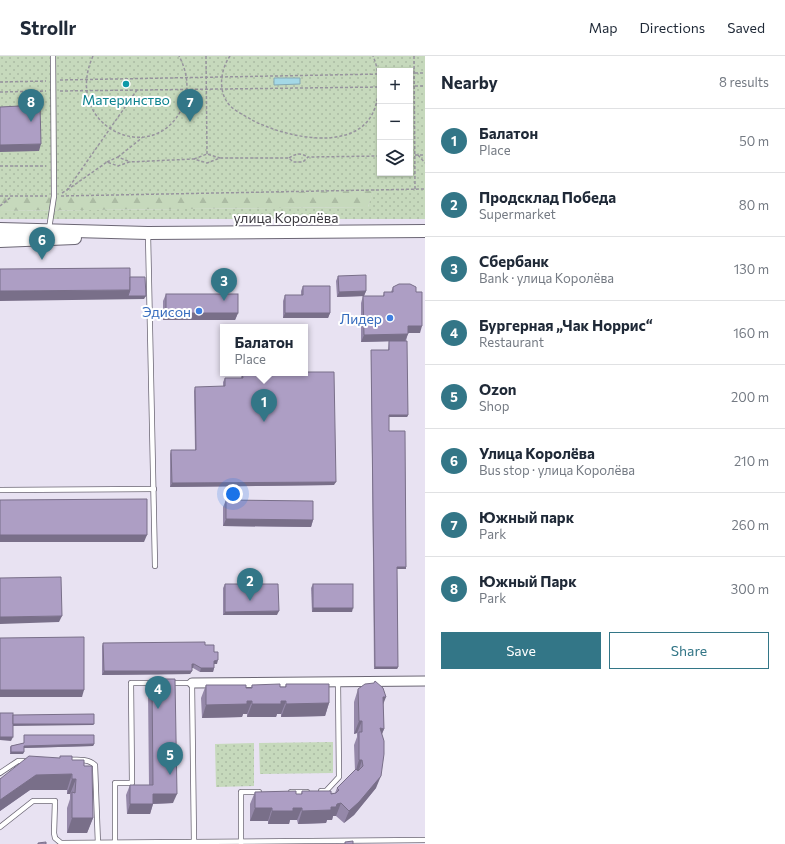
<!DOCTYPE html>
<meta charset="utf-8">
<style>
:root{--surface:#fff;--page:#f2f2f3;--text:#1f2937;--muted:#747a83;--line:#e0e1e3;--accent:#337687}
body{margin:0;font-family:Commissioner,sans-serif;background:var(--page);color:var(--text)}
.controls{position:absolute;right:12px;top:12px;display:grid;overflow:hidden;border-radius:0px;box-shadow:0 1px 3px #0004}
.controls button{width:36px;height:36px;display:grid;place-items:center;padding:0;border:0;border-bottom:1px solid var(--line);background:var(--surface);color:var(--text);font:20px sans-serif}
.you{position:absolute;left:233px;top:438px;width:14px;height:14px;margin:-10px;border:3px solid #fff;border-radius:50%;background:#1a73e8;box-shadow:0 0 0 6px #1a73e833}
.badge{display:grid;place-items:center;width:26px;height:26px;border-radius:50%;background:var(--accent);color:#fff;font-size:13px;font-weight:700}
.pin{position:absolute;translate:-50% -33px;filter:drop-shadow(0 1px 2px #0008)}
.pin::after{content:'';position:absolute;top:21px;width:14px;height:12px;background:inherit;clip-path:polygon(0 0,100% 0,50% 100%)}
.popup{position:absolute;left:220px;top:268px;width:88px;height:52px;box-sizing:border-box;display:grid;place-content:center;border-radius:0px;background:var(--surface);filter:drop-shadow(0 1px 3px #0005);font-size:13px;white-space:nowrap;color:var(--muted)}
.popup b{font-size:15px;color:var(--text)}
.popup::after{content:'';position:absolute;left:50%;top:100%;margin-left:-8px;border:8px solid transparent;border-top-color:var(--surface)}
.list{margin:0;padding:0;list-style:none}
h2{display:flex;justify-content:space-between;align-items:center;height:52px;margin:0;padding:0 16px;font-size:17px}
h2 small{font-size:13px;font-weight:400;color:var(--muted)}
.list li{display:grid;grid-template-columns:26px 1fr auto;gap:12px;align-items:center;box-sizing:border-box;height:64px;padding:0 16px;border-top:1px solid var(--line)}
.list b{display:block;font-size:15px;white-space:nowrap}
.list p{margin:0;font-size:13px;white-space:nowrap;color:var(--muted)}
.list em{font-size:13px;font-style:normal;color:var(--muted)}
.actions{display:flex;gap:8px;padding:12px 16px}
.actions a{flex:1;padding:9px 0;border:1px solid var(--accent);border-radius:0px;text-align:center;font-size:14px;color:var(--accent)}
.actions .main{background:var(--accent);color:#fff}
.icon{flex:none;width:22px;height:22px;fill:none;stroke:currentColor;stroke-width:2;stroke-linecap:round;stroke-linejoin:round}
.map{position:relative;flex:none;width:425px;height:788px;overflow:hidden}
header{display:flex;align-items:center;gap:24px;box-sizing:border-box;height:56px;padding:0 20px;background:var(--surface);border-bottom:1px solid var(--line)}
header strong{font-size:19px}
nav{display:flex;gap:22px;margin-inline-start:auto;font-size:14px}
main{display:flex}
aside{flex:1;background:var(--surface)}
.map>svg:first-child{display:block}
</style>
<header>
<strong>Strollr</strong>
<nav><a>Map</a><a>Directions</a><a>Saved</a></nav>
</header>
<main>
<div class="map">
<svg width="425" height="788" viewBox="0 0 425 788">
<defs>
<pattern id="forest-firs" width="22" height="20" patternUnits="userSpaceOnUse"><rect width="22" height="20" fill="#c6d9bc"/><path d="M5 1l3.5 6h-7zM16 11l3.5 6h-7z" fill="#abbba3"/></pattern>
<pattern id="park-dots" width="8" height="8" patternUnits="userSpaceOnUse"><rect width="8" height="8" fill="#c6d9bc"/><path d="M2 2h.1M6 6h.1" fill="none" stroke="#abbba3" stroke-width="1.8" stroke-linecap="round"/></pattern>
</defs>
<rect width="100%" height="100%" fill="#e8e2f2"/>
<!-- forest -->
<path fill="url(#forest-firs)" d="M425 112 375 130 368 151 0 155V126L410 117Z"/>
<!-- park -->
<g fill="url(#park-dots)" fill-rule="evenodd">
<path d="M0 0H425V163H0V155L368 151 373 135 0 140ZM380 15H410V117H380Z"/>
<path d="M333 686V717L260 718 259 687Z"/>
<path d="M254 687V730L216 731 215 688Z"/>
</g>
<!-- water -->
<path fill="#a4d8e6" stroke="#85a9b4" d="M274 22H300V28L274 29Z"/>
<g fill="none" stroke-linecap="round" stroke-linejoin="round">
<!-- lane casing -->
<g stroke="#6b6674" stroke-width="6">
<g id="lane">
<path d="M49 173 54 140 53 0"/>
<path d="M148 178 155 510"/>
<path d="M0 434 154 433"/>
<path d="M169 627H192L194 786"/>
<path d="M66 704C76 704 88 702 95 709L98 788"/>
<path d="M0 717 18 705H29"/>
<path d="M321 735H326L339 721 338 626"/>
<path d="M291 736H307"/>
<path d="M0 771 33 745H55L54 777 55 782 61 787 425 784"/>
<path d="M115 787V727H132L131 627H156"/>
<path d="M241 788V736H259"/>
</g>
</g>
<!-- street casing -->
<g stroke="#6b6674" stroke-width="11">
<path id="street" d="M192 627 425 625"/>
</g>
<!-- secondary casing -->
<g stroke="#6b6674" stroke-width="14">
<g id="secondary">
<path d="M0 173 148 177 425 175"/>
<path d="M0 185 75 182"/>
</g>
</g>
<!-- path -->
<g stroke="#97939e" stroke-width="1.5" stroke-dasharray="3 2" stroke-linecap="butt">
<path d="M93 0C61 71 155 114 183 50 190 33 187 15 179 0"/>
<path d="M206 0 207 98"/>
<path d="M230 0C221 13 218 32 227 46 232 54 244 59 252 64 290 84 374 101 378 36 379 24 378 11 373 0"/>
<path d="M414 0 415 133"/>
<path d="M410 17H425"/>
<path d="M60 24 380 18"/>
<path d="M0 26 46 25"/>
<path d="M410 30H425"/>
<path d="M60 35 380 31"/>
<path d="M0 36 46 35"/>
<path d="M410 99H425"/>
<path d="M418 99 425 107"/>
<path d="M118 101 143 81"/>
<path d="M289 102C296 97 301 97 308 101"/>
<path d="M194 103 207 98 220 102"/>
<path d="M107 106 118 101 128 105"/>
<path d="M0 110H46"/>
<path d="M67 134 107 106 118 110 129 106 194 103 207 107 220 102H289L293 106H303L308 101 380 100"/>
<path d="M62 137 67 134 137 34"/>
<path d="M0 140H47"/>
<path d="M61 140 425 133"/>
<path d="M0 150 11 141"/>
</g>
<!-- lane -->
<use href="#lane" stroke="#fff" stroke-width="4.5"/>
<!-- street -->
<use href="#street" stroke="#fff" stroke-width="9"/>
<!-- secondary -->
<use href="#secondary" stroke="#fff" stroke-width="12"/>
</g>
<!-- wall -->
<g fill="#9588a9">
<path d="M338 220 366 235 364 240 337 241 336 225Z"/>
<path d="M303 230 330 257 328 262H283V245L285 239H301V235Z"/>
<path d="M393 231 416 236 420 277H408L406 285 408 359 407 361H389V375L406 511V513H397L398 611 397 613H374L371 296V294H388L389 285 361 286V247L363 240H383L384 236H391Z"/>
<path d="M166 238 238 257 235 264H163V245Z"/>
<path d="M242 317 334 429 170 431V398L171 394H195L194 335 195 331H223V326L225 322H241Z"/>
<path d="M226 444 313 464 311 471 223 470V451Z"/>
<path d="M225 528 277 559H223V532Z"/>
<path d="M313 528 352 556H312L311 532Z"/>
<path d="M103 587 205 589 214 596 217 608H214V612L213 616H200L193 612H192V615L190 618 102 619V590Z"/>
<path d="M164 623 173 747 153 748 150 758H127L126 739 130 729H149L148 635 152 626H163Z"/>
<path d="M286 628 329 647 325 660 281 661V658H277L276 661H247V658H243L242 661 202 662 201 642 206 629 246 632H251L252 629 285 631Z"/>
<path d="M358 633 383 649 384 673 382 678 376 732 354 759 344 767 336 760H333L332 764H327L326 767 298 768 297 764H290L289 768H268V765H250V748L255 736 296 738H301L302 735 335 737 337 732 355 715 354 689 357 681V677L354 678V646Z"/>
<path d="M24 679 94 688 93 690 24 692 23 698H10V691L11 690 24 687Z"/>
<path d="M60 700 72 704 84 710 93 762 87 777H67V752L70 743V738H67V734H30L0 755V723L60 702Z"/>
</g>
<!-- shaded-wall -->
<g fill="#796f89">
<path d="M41 88 39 95 0 96V89Z"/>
<path d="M130 234 146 240 144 243 0 245V235Z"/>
<path d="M366 235 364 240 337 241 339 236Z"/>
<path d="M166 257H238L235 264H163Z"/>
<path d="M285 257H330L328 262H283Z"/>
<path d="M408 270H422L420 277H405Z"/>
<path d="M408 278 405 285 361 286 364 279Z"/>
<path d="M389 359H408L407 361H388Z"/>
<path d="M336 426 334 429 170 431 172 427Z"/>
<path d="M226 463 313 464 311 471 223 470Z"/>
<path d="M0 479H147L144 486H0Z"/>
<path d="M397 511H406V513H396Z"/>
<path d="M313 552H353L352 556H312Z"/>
<path d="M279 555 277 559H223L225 556Z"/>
<path d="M62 560 59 566 0 568V561Z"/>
<path d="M218 604 217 608H213L214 605Z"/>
<path d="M192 608H194L193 612H190Z"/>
<path d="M375 611H398L397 613H374Z"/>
<path d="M201 612H214L213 616H200Z"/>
<path d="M104 615H192L190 618 102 619Z"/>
<path d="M0 634H84L82 641H0Z"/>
<path d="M383 641H386L381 654Z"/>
<path d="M247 645H252L247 658H243L242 661 202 662 206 649Z"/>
<path d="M281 645H286L281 658H277L276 661H247L252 648Z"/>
<path d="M329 647 325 660 281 661 286 648Z"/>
<path d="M359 665H362L357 677 354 678Z"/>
<path d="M12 668H94L93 669 11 670Z"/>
<path d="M380 672 384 673 379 685Z"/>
<path d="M0 681H13L11 685 0 684Z"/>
<path d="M94 688 93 690 23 692 24 690Z"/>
<path d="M11 696H24L23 698H10Z"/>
<path d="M359 704H362L358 717H355Z"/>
<path d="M72 718 67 734H30L0 755V744L36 719Z"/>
<path d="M381 720 376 732 354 759 344 767 349 755Z"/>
<path d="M72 723H76L70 738H67Z"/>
<path d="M153 738H177L173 747 150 748Z"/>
<path d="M341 747 336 760H333L332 764H327L326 767 298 768 302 755 331 751 337 748Z"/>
<path d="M130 748H153L150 758H127Z"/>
<path d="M255 752H272L268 765H250Z"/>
<path d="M293 752H302L297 764H290L289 768H268L272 755Z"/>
<path d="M72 762H93L87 777H67Z"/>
</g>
<!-- building -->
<g fill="#ad9ec4" stroke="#796f89">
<path d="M40 49 41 88 0 89V51Z"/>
<path d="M130 212V234L0 235V213Z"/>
<path d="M366 219V235L339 236 338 220Z"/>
<path d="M130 221H145L146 240H128L130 234Z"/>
<path d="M399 228H410L416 231V236H422V270H408V278L364 279 363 240H384V236H393V231Z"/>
<path d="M303 230H330V257H285V239H303Z"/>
<rect x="166" y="238" width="72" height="19"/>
<path d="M389 285H407L408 359H389V375H405L406 511H397L398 611H375L371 294H389Z"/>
<path d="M305 316H334L336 426 172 427 171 394H196L195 331 225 330V322H243L242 317H305Z"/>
<path d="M147 443V479H0V444Z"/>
<path d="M226 444 313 445V464L226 463Z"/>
<path d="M61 521 62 560 0 561V522Z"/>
<path d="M225 528H278L279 555 225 556Z"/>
<rect x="313" y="528" width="40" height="24"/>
<path d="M84 581V634H0V582Z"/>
<path d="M205 586V589H214V596H218V604L214 605V612H201L194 608H192V615H104L103 587Z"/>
<path d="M164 623H175L177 738H153V748H130V729H153L152 626H164Z"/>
<path d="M375 625 383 632 386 641H383L384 673 380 672 384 685V698L381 720 359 746 349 755 341 747 337 748 336 751H331V754L302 755V752H293V755H272V752H255V736L296 735V738H302V735H331V738L336 737 339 734 337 732 356 713 358 715 363 710 362 704H359V676H362V665H359L358 633 365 628 374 627Z"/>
<path d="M280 628V631H286V628H329V647L286 648V645H281V648H252V645H247V648L206 649V629H246V632H252V629Z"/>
<rect x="0" y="657" width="13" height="24"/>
<path d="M94 658V668H13V659Z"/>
<path d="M24 679H94V688L24 690V696H11V690L24 687Z"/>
<path d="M29 700 60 702V700H72V704H84V710H92L93 762H72V736L75 737 76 723H72V718L36 719 0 744V723Z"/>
<path d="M353 785V788H345V786Z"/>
<path d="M46 786V788H38V787Z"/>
</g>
<!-- markers -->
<circle fill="#0f9aa8" stroke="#fff" stroke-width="1.5" cx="126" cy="28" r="4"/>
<g fill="#3f7fe0" stroke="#fff" stroke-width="1.5">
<circle cx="199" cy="255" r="4"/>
<circle cx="390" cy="262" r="4"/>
</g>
<g text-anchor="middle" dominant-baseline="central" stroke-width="4" stroke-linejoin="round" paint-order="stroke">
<!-- culture labels -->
<g font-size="14" fill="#0d838f" stroke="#fff">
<text x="126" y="43">Материнство</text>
</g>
<!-- street labels -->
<g font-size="14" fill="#3c3a40" stroke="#fff">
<text x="286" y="161">улица Королёва</text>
</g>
<!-- shop labels -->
<g font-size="14" fill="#366cbe" stroke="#fff" text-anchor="end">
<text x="191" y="255">Эдисон</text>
<text x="382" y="262">Лидер</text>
</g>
</g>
</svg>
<div class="controls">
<button>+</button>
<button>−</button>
<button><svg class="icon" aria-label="layers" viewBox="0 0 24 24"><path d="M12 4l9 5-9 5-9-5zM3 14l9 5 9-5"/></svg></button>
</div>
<div class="you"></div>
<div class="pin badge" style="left:264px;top:366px">1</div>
<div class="popup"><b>Балатон</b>Place</div>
<div class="pin badge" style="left:250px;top:545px">2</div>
<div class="pin badge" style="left:224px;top:245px">3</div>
<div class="pin badge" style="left:158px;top:653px">4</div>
<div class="pin badge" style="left:170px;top:719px">5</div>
<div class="pin badge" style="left:42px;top:204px">6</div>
<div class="pin badge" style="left:190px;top:66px">7</div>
<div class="pin badge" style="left:31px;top:66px">8</div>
</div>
<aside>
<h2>Nearby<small>8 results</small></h2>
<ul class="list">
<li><span class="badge">1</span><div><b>Балатон</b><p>Place</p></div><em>50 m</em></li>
<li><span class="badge">2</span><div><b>Продсклад Победа</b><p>Supermarket</p></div><em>80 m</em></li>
<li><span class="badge">3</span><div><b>Сбербанк</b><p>Bank · улица Королёва</p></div><em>130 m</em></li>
<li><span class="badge">4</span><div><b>Бургерная „Чак Норрис“</b><p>Restaurant</p></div><em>160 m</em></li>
<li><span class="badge">5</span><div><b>Ozon</b><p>Shop</p></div><em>200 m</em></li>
<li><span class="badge">6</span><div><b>Улица Королёва</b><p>Bus stop · улица Королёва</p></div><em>210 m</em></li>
<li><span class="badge">7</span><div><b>Южный парк</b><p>Park</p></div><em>260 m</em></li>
<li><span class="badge">8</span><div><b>Южный Парк</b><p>Park</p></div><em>300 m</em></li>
</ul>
<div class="actions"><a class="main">Save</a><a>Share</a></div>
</aside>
</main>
